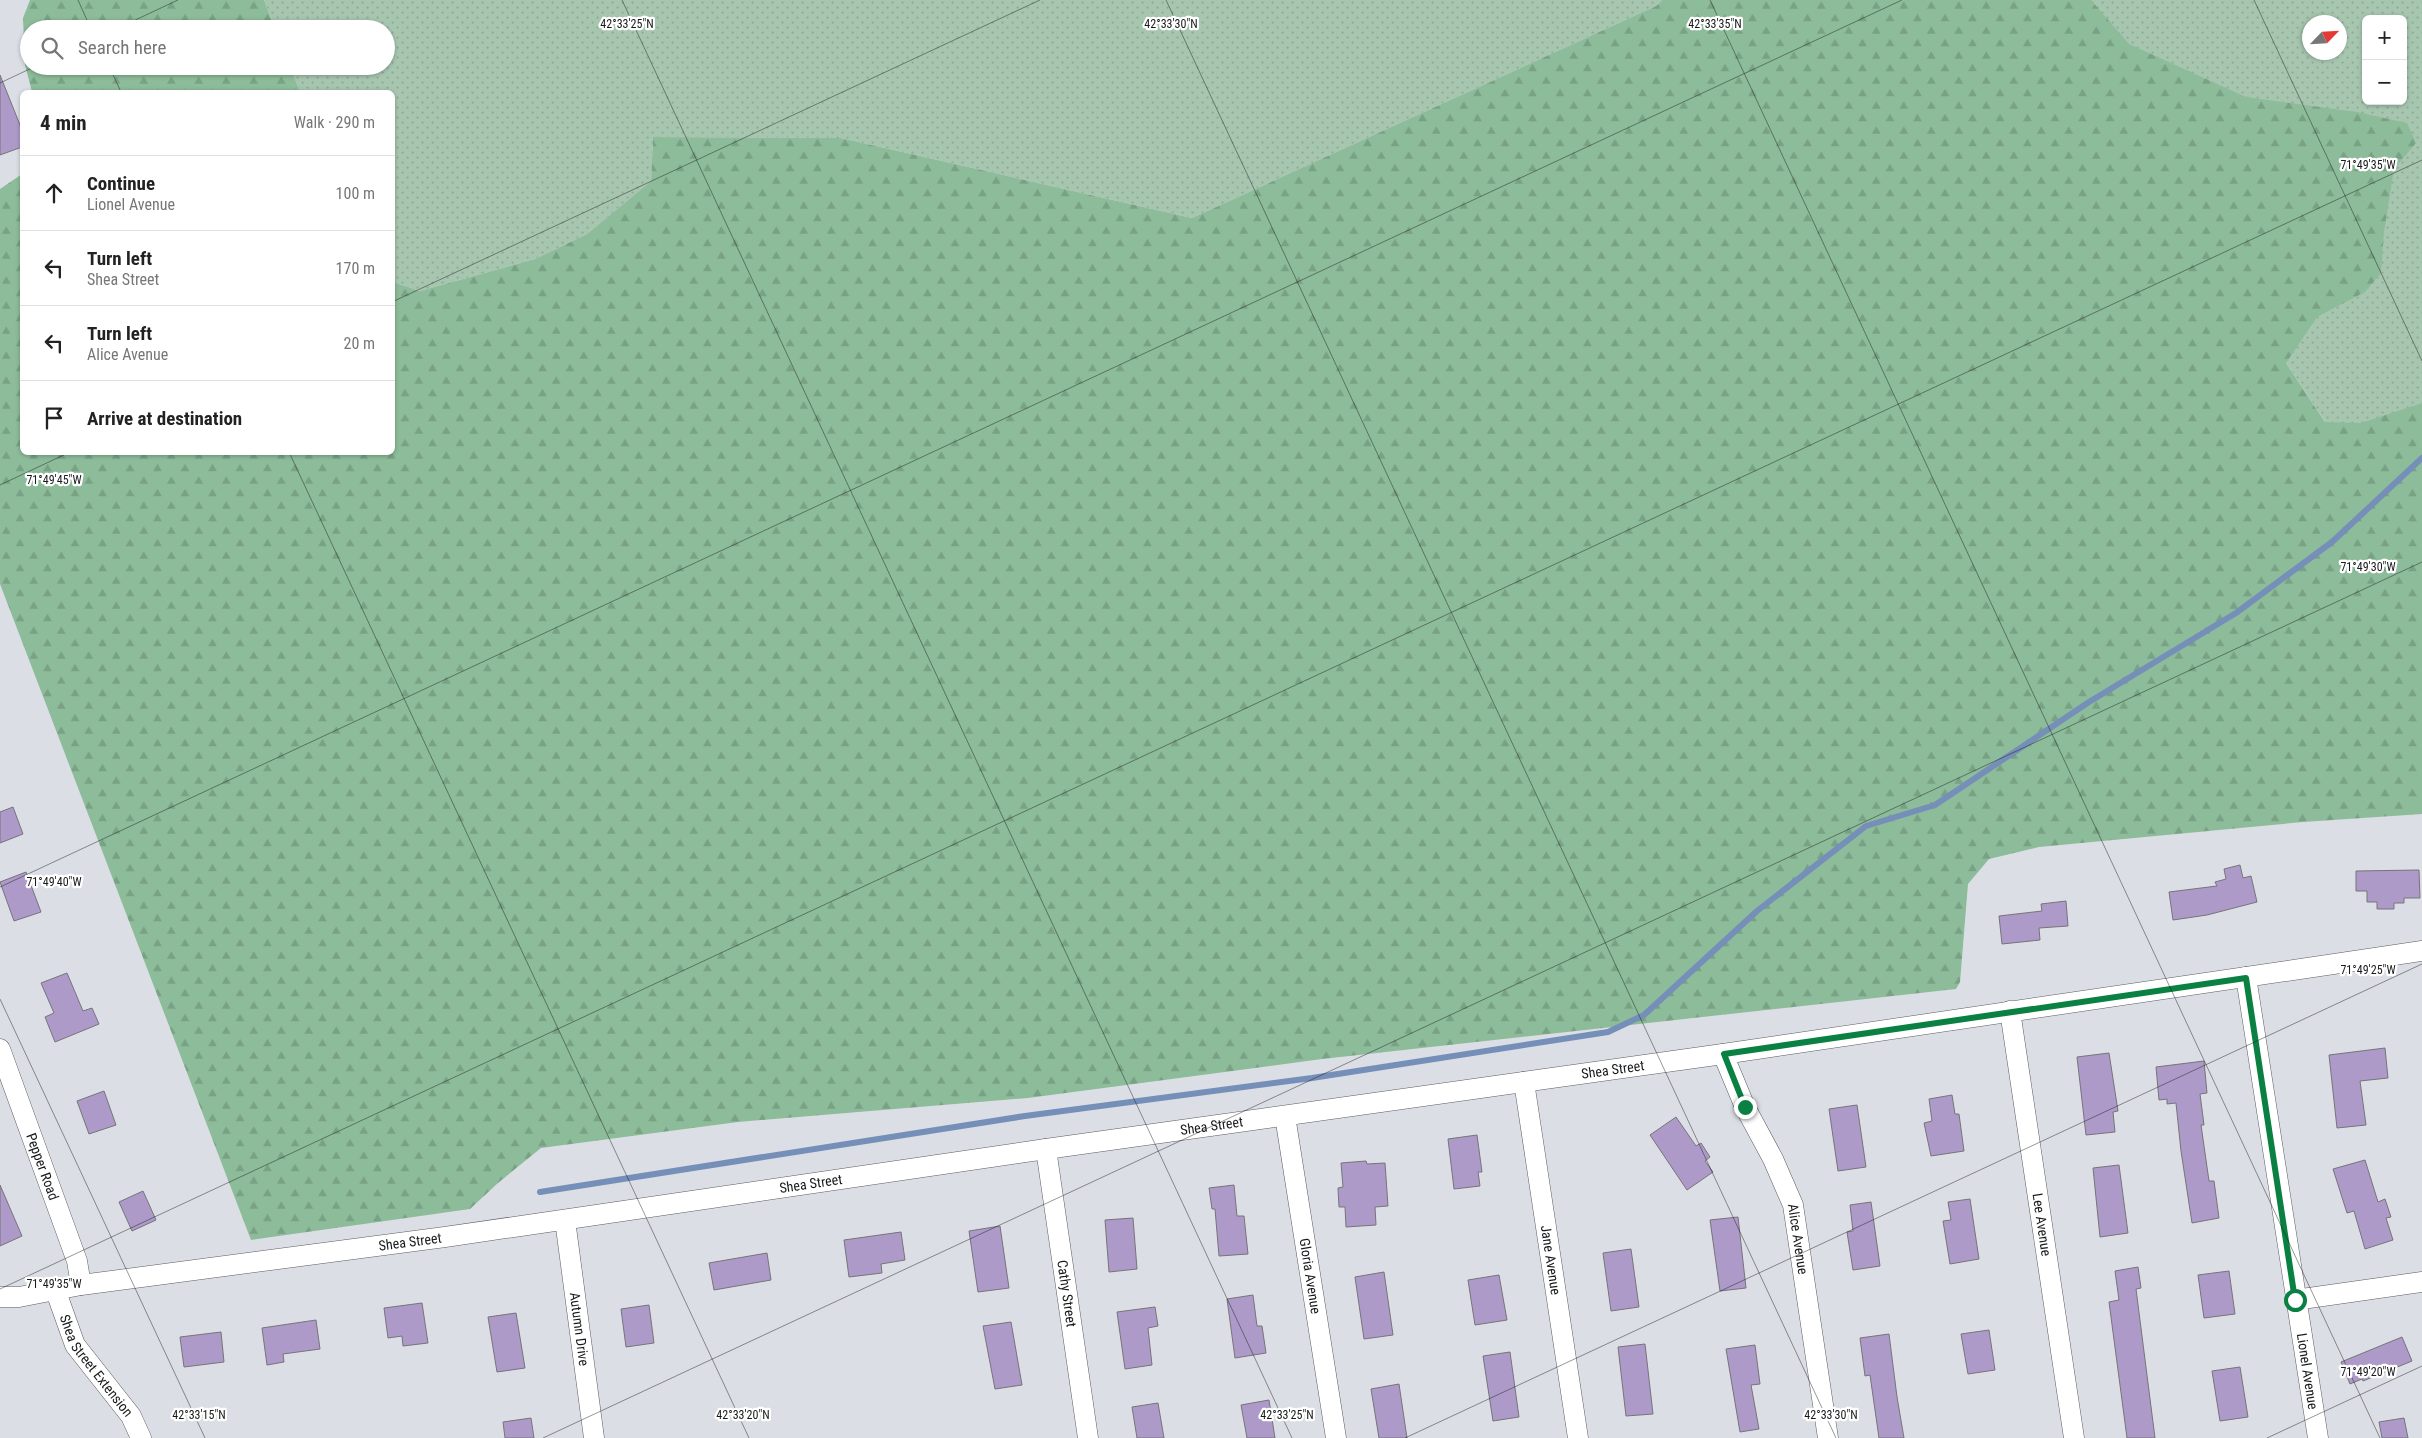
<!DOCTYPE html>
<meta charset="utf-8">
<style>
:root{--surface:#fff;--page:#f2f2f2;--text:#222;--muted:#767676;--line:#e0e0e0}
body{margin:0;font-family:"Roboto Condensed",sans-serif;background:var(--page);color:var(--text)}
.controls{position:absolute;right:15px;top:15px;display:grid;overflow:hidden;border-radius:8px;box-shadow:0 1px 4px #0004}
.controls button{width:45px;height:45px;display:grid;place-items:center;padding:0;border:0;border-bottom:1px solid var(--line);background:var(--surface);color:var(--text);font:25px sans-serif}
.compass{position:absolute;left:2302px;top:15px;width:45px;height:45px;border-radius:50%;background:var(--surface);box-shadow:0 1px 4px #0004;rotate:65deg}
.stop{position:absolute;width:15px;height:15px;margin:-11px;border:4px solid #0b8043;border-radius:50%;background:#fff}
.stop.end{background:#0b8043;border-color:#fff;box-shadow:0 1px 5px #0008}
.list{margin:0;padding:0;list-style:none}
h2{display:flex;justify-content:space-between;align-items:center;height:65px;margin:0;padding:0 20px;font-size:21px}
h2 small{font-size:16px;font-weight:400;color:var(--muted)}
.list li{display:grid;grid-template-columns:32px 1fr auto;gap:15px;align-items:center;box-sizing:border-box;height:75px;padding:0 20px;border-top:1px solid var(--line)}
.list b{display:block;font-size:19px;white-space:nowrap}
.list p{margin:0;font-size:16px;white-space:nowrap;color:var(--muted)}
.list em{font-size:16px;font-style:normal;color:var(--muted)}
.icon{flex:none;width:28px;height:28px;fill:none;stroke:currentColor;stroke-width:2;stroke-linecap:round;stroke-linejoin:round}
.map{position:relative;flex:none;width:2422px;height:1438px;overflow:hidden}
.search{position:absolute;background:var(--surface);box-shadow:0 1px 4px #0004;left:20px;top:20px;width:375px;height:55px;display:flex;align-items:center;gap:12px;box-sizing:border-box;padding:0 18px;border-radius:28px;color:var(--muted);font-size:19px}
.panel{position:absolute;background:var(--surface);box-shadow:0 1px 4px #0004;left:20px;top:90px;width:375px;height:365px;border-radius:8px}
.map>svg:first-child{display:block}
</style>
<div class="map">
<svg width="2422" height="1438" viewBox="0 0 2422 1438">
<defs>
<pattern id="grass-dots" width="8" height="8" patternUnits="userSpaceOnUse" patternTransform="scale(1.25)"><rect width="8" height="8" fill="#a7c6af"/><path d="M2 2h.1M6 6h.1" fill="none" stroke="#8faa96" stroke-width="1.8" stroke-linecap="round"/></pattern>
<pattern id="forest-firs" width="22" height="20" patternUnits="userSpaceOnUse" patternTransform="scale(1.25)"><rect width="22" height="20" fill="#8dbc9a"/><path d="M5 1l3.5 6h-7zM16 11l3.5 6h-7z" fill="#79a184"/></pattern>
</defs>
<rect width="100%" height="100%" fill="#dcdee5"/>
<!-- grass -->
<g fill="url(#grass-dots)" fill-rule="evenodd">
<path d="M264 0H1662L1656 6 1192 218 841 138 653 137 651 181 587 234 535 259 420 291 393 282 392 92H300L290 66H386V29H275Z"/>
<path d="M2045 0H2422V540L2407 545ZM2366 19H2403V101H2366ZM2310 22H2340V52H2310Z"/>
</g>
<!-- forest -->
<g fill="url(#forest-firs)">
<path d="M30 0H264L275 29H29V66H290L300 92H32L25 65 23 18Z"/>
<path d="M1662 0H2091L2129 44 2246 97 2357 112 2407 123 2416 143 2394 169 2384 232 2381 273 2365 292 2317 317 2286 363 2325 422 2361 423 2422 403V814L2303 822 2039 847 1989 859 1968 884 1960 982 1956 989 1322 1059 1028 1098 738 1122 541 1148 498 1183 470 1209 251 1240 0 584V189L22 174V452H392L393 282 420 291 535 259 587 234 651 181 653 137 841 138 1192 218 1656 6Z"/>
</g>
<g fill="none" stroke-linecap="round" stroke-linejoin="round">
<!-- stream -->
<path stroke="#758fb9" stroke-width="6" d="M540 1192 1025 1116 1312 1078 1608 1032 1644 1015 1757 911 1866 826 1935 805 2089 702 2236 613 2332 542 2422 458"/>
</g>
<!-- building -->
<g fill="#ad9ac8" stroke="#76747a">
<path d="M0 75 22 130V147L0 155Z"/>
<path d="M13 807 23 834 0 843V812Z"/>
<path d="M2240 865 2243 878 2251 876 2257 902 2207 915 2173 920 2169 892 2217 886 2215 882 2226 879 2224 869Z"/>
<path d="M2419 870 2420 898H2404V903H2394V909H2377V902H2367V891H2356V871Z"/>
<path d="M26 872 41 912 14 921 0 882Z"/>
<path d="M2066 901 2068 926 2039 928 2040 940 2002 944 1999 916 2042 911 2041 904Z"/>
<path d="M67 973 83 1011 92 1008 99 1024 55 1042 45 1017 54 1013 41 983Z"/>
<path d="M2385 1048 2388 1078 2360 1081 2366 1125 2337 1128 2329 1055Z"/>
<path d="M2109 1053 2118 1111 2113 1112 2115 1132 2086 1135 2077 1057Z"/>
<path d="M2204 1061 2207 1093 2200 1094 2204 1125H2201L2209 1181H2214L2219 1218 2192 1223 2181 1151 2176 1103 2167 1104V1099L2159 1100 2156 1067Z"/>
<path d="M104 1091 116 1125 89 1134 77 1101Z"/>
<path d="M1952 1095 1955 1114H1959L1964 1151 1931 1156 1924 1123 1932 1121 1929 1099Z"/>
<path d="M1857 1105 1866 1167 1838 1171 1829 1109Z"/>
<path d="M1676 1117 1696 1146 1701 1143 1710 1157 1705 1161 1713 1172 1687 1190 1650 1135Z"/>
<path d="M1477 1135 1482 1172H1478L1480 1186 1454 1189 1448 1139Z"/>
<path d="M2365 1160 2378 1202 2385 1199 2391 1217 2386 1218 2393 1240 2365 1249 2354 1211 2347 1213 2333 1169Z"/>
<path d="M1366 1161 1367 1164 1385 1163 1388 1206 1375 1207 1376 1225 1346 1227 1345 1207H1339L1338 1188 1343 1187 1341 1163Z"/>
<path d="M2119 1165 2128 1233 2100 1237 2093 1168Z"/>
<path d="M0 1185 22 1236 0 1246Z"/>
<path d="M1234 1185 1237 1216H1244L1248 1254 1219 1256 1215 1209H1212L1209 1188Z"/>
<path d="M143 1191 156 1220 132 1231 119 1202Z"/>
<path d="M1970 1199 1979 1259 1950 1264 1943 1221 1951 1220 1948 1202Z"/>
<path d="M1871 1202 1880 1266 1853 1270 1847 1232 1853 1231 1850 1205Z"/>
<path d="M1738 1217 1746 1288 1720 1291 1710 1220Z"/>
<path d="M1133 1218 1137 1269 1109 1272 1105 1220Z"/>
<path d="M1000 1226 1009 1288 978 1292 969 1231Z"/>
<path d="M901 1232 905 1260 881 1264 882 1273 849 1277 844 1240Z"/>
<path d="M1631 1249 1639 1307 1611 1311 1603 1253Z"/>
<path d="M767 1253 771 1280 714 1290 709 1263Z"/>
<path d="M2138 1267 2141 1288 2136 1289 2155 1438H2127L2109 1302 2119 1300 2115 1271Z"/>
<path d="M2229 1271 2235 1314 2204 1318 2198 1275Z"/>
<path d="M1384 1272 1393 1335 1364 1339 1355 1277Z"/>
<path d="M1499 1275 1507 1320 1475 1325 1468 1280Z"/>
<path d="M1253 1295 1257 1326H1262L1266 1353 1235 1358 1227 1299Z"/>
<path d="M422 1303 428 1343 403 1346 402 1336 388 1338 384 1308Z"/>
<path d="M649 1305 654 1343 626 1347 621 1309Z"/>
<path d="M1155 1307 1158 1326 1148 1328 1152 1365 1125 1369 1117 1312Z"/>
<path d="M516 1313 525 1368 497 1372 488 1317Z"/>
<path d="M316 1320 320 1349 283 1354 284 1362 267 1365 262 1328Z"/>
<path d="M1011 1322 1022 1385 995 1389 983 1326Z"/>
<path d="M1989 1330 1995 1370 1968 1374 1961 1334Z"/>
<path d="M221 1332 224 1362 184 1367 180 1337Z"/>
<path d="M1889 1334 1897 1397 1904 1438H1879L1870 1375 1865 1376 1860 1338Z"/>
<path d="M2402 1337 2412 1361 2363 1381 2362 1379 2350 1384 2341 1362Z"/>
<path d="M1645 1344 1653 1414 1626 1416 1618 1347Z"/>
<path d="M1755 1345 1760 1384 1751 1385 1759 1429 1740 1432 1726 1349Z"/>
<path d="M1510 1352 1519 1417 1493 1421 1483 1356Z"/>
<path d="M2240 1367 2248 1417 2220 1421 2212 1371Z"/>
<path d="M1399 1384 1407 1438H1379L1371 1389Z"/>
<path d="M1269 1400 1275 1438H1247L1241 1405Z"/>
<path d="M1158 1403 1164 1438H1137L1132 1407Z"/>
<path d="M531 1418 534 1438H505L503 1422Z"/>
<path d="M2404 1418 2408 1438H2382L2379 1422Z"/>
</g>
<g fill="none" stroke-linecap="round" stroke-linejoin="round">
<!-- street casing -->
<g stroke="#5a5c62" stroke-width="21">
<g id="street">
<path id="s1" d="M2246 977 2318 1438"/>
<path id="s2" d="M2010 1011 2074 1438"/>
<path id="s3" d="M0 1049 77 1261 81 1285"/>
<path id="s4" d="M1723 1054 1745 1107 1773 1159 1793 1205 1828 1438"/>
<path id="s5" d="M1524 1082 1578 1438"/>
<path id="s6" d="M1285 1116 1336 1438"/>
<path id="s7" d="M1046 1149 1088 1438"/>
<path id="s8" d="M565 1220 594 1438"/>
<path id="s9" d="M55 1289 75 1345 131 1416 141 1438"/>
<path id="s10" d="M0 1297H19L81 1285 445 1237 1046 1149 1723 1054 2422 951"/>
<path d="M2295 1300 2422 1282"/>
</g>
</g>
<!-- street -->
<use href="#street" stroke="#fff" stroke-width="20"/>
</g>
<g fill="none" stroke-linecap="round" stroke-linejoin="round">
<!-- route -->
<path stroke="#0b8043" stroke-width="6" d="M1745 1107 1724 1054 2246 978 2295 1300"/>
</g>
<!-- ticks -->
<path fill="none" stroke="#18191b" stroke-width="1" stroke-opacity="0.45" d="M78 0 91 29M622 0 1292 1438M1166 0 1836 1438M1710 0 2380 1438M2254 0 2422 361M116 29 178 0M109 66 121 92M0 83 36 66M392 302 1040 0M289 452 749 1438M0 485 70 452M0 887 1902 0M0 999 205 1438M0 1289 2422 160M543 1438 2422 562M1405 1438 2422 964M2267 1438 2422 1366"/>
<g text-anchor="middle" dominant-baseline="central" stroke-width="4.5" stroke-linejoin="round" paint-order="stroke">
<!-- street labels -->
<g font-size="14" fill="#18191b" stroke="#fff">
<text stroke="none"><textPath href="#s10" startOffset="1629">Shea Street</textPath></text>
<text stroke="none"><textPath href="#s10" startOffset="1224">Shea Street</textPath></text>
<text stroke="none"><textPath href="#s3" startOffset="125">Pepper Road</textPath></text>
<text stroke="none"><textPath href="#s10" startOffset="819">Shea Street</textPath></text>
<text stroke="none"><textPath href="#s2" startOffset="216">Lee Avenue</textPath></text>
<text stroke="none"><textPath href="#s4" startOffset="201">Alice Avenue</textPath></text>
<text stroke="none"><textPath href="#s10" startOffset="414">Shea Street</textPath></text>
<text stroke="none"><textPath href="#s5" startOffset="180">Jane Avenue</textPath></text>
<text stroke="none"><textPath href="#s6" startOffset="162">Gloria Avenue</textPath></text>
<text stroke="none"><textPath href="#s7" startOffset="146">Cathy Street</textPath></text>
<text stroke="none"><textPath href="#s8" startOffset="110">Autumn Drive</textPath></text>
<text stroke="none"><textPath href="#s9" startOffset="88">Shea Street Extension</textPath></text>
<text stroke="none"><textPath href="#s1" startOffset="399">Lionel Avenue</textPath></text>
</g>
</g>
<g font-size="12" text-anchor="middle" fill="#18191b" stroke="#fff" stroke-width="4.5" stroke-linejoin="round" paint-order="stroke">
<text x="627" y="28">42°33'25"N</text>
<text x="1171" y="28">42°33'30"N</text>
<text x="1715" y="28">42°33'35"N</text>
<text x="2368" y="169">71°49'35"W</text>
<text x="54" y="484">71°49'45"W</text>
<text x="2368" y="571">71°49'30"W</text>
<text x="54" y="886">71°49'40"W</text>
<text x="2368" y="974">71°49'25"W</text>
<text x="54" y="1288">71°49'35"W</text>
<text x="2368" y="1376">71°49'20"W</text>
<text x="199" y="1419">42°33'15"N</text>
<text x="743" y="1419">42°33'20"N</text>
<text x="1287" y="1419">42°33'25"N</text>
<text x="1831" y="1419">42°33'30"N</text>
</g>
</svg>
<div class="controls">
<button>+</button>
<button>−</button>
</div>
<svg class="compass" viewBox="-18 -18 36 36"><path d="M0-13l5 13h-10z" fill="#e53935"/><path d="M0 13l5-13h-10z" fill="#767676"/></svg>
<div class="stop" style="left:2295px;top:1300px"></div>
<div class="stop end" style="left:1745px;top:1107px"></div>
<div class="search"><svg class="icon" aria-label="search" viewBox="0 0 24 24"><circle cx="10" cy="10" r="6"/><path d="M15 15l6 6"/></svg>Search here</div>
<section class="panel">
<h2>4 min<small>Walk · 290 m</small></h2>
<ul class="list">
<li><svg class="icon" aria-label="ahead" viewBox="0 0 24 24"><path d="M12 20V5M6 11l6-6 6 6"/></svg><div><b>Continue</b><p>Lionel Avenue</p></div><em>100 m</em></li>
<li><svg class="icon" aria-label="left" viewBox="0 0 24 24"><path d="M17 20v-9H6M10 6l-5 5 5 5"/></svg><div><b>Turn left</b><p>Shea Street</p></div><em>170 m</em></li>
<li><svg class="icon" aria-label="left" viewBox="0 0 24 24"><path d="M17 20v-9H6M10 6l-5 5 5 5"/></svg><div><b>Turn left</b><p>Alice Avenue</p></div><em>20 m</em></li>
<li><svg class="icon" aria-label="arrive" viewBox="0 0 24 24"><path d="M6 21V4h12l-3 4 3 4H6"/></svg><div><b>Arrive at destination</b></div></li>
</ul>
</section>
</div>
